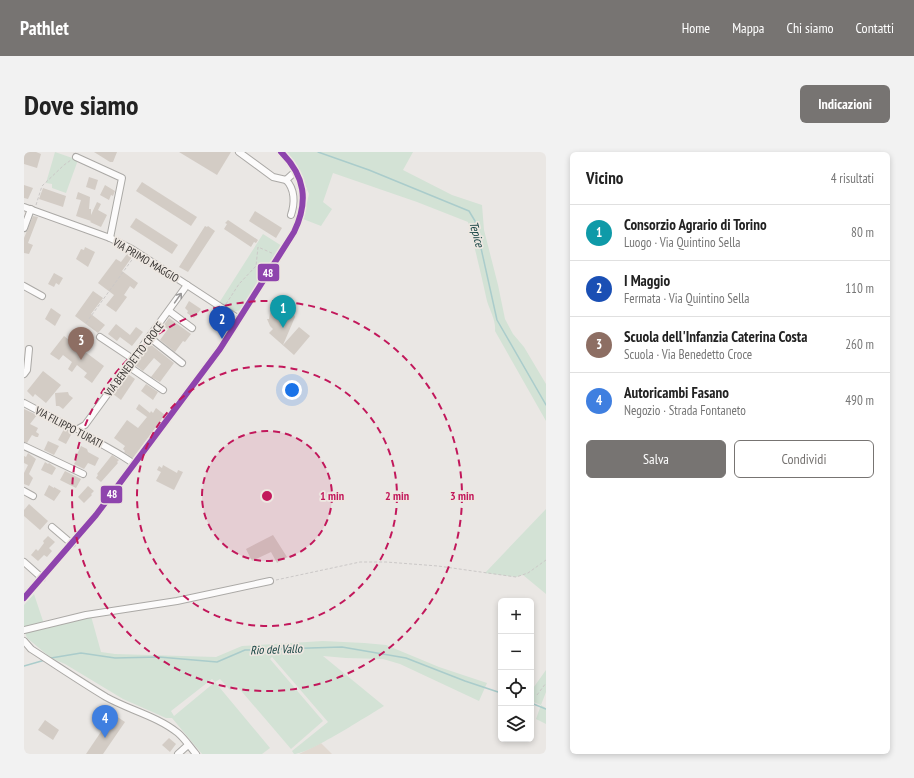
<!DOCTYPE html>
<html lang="it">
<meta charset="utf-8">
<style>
:root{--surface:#fff;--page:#f2f2f2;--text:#222;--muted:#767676;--line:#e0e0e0;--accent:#777472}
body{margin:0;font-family:"PT Sans Narrow",sans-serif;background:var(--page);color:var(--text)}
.controls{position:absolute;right:12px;bottom:12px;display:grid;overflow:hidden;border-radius:6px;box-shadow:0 2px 6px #0003}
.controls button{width:36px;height:36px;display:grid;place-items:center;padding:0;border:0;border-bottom:1px solid var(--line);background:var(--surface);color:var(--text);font:20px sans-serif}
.you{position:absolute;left:268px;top:238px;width:14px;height:14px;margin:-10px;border:3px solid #fff;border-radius:50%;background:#1a73e8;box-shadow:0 0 0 6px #1a73e833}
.badge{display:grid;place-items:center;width:26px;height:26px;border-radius:50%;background:var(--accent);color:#fff;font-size:13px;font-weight:700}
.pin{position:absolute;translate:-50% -33px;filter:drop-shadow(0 1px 2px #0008)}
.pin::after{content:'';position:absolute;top:21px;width:14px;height:12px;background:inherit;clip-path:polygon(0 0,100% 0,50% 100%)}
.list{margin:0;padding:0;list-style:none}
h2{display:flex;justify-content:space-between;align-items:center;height:52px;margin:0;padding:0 16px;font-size:17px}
h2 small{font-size:13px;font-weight:400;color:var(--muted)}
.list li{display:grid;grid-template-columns:26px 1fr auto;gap:12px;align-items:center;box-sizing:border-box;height:56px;padding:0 16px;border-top:1px solid var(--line)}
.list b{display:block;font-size:15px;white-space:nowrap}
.list p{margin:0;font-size:13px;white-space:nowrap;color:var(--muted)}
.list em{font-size:13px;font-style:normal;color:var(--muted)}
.actions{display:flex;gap:8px;padding:12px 16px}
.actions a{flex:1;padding:9px 0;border:1px solid var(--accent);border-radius:6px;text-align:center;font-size:14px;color:var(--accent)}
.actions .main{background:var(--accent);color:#fff}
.icon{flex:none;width:22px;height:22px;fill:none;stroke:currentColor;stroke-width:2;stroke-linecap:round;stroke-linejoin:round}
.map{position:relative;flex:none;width:522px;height:602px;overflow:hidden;border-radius:6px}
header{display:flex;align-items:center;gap:24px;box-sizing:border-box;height:56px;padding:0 20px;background:var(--accent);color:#fff}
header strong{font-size:19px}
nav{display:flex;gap:22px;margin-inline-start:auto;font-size:14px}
.intro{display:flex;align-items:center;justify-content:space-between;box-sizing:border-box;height:96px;padding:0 24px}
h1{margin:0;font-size:28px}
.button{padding:10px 18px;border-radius:6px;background:var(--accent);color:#fff;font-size:14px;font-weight:700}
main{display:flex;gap:24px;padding:0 24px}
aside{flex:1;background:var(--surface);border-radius:6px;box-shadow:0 2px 6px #0003}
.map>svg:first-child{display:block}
</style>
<header>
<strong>Pathlet</strong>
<nav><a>Home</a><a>Mappa</a><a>Chi siamo</a><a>Contatti</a></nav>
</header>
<div class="intro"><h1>Dove siamo</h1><a class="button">Indicazioni</a></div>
<main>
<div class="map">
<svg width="522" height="602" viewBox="0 0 522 602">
<rect width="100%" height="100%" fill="#eae7e4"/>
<!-- built -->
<path fill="#e1d9d1" d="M297 591 308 602H275Z"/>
<!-- green -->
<g fill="#d3e2d5" fill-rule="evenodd">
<path d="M31 0 54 8 42 41 28 36V32L22 31Z"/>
<path d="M263 0H389L379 18 428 43 458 53 460 78 474 133 481 167 489 182 500 195 522 232V269L471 179C472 168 466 159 463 149 457 122 451 96 444 70L393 50 309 21 299 50 308 57 297 74 279 67 285 42 273 13Z"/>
<path d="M239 82 258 94 219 157C209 162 203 156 195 151Z"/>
<path d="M522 357V442L499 423 492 425 461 421Z"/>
<path d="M10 442 21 475 67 464 77 500 91 502 192 505 218 494 299 489 340 491 362 493 415 515 463 531 455 549 376 512 359 507 322 506 299 504 360 554C343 564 285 602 270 602L268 599 304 570 248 505 246 507 299 569 267 597 213 534 206 538 196 527 191 530 246 596 238 602H178L148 566H142L99 547 41 512 27 506 3 486 0 477V453ZM188 527 191 530 150 564 147 559Z"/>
<path d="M522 518V540L517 553 522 556V572L512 567 517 553 507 549V539Z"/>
</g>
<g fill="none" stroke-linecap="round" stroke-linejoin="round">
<!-- stream -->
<g stroke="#aacccb" stroke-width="1.5">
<path d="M294 0 345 18 445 59 451 69 473 168 522 253"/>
<path d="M27 506 57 501 91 506 135 505 193 510 221 498 318 495 382 506 441 529 477 541"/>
<path d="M0 514 21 508"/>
<path d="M507 551 522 557"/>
</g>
</g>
<!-- building -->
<g fill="#d3ccc5">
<path d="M0 0H12L17 2 13 16 0 12Z"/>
<path d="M70 0H93L89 10H86Z"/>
<path d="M155 0H207L193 23Z"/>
<path d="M65 25 74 28 71 38 62 35Z"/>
<path d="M118 30 173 65 167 74 112 39Z"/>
<path d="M0 33 9 36 4 47 0 46Z"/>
<path d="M81 33 91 39 89 44 87 43 85 48 76 43Z"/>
<path d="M19 36 42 44 39 55 15 47Z"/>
<path d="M54 40 66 45 65 57H67V63L73 50 77 52 74 58 83 63 77 75 66 70 67 69 52 64 57 48 52 47Z"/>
<path d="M231 59 258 76 252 86 225 69Z"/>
<path d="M9 64 14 65 4 91 9 93 5 102 0 101V86Z"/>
<path d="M112 66 154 93 148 102 106 75Z"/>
<path d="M204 68 234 88 232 91 230 90 227 95 200 77 203 72 201 71Z"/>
<path d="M181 74 183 75 184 74 191 79 164 120 155 115Z"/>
<path d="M61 95 71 100 64 115 52 107 57 97 60 98Z"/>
<path d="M103 102 108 105 98 119 114 131 110 137 106 134 100 143 103 145 92 160 82 153 90 143 74 131 92 107 97 110Z"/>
<path d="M30 121 39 126 35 133 32 131 30 135 24 132Z"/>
<path d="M69 139 79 146 67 162 81 173 74 181 51 164Z"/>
<path d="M165 149 177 157 170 166 163 161 164 159 161 156Z"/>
<path d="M256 151 268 157 271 165 259 193 275 175 286 184 270 203 245 181 249 177 246 174 243 167H245L246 161 252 153Z"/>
<path d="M27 156 37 163 31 174 21 167Z"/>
<path d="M145 166 167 182 161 190 159 189 151 200 136 188 144 177 139 174Z"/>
<path d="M92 172 106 183 112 175 119 180 108 194 96 185 93 189 84 182Z"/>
<path d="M40 184 80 214 68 231 60 225 63 221 53 213 48 220 44 217 48 210 39 203 35 208 26 202Z"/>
<path d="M126 192 150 211 136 230 127 225 137 212 130 206 119 219 111 213Z"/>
<path d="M19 219 37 233 22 251 11 242 9 245 3 239Z"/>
<path d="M104 222 111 227 97 248 89 242Z"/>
<path d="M122 232 134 240 129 248 117 239Z"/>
<path d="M44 240 45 243 49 246 39 257 35 254H32L31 241Z"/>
<path d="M115 252 126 261 127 259 129 261 132 256 141 263 109 306 100 300 101 299 99 297 101 294 90 286 103 268 114 276 123 265 112 257Z"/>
<path d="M0 257 13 263 6 272 14 276 12 280 15 282 14 285H12L8 283 3 291 0 290Z"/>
<path d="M40 277 48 281 42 292 34 288Z"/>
<path d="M24 289 35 294 30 303 20 298Z"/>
<path d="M57 294 63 297 64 300 75 306 71 314 64 311 60 317 50 312 53 307 52 304Z"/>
<path d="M4 301 12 307 5 322 9 326 5 334 0 332V321L4 313 0 311V304L2 305Z"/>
<path d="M88 303 95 308 93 310 94 311 77 330 72 326 74 323 73 322Z"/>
<path d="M21 310 24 312 25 311 32 316 28 323 17 318Z"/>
<path d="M139 313 153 321 154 318 159 320 150 338 132 329 137 320 133 318 135 314 138 316Z"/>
<path d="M41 319 57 327 52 336 36 328Z"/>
<path d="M25 333 30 336V335L37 339 30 349 20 343Z"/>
<path d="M64 334 70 339 67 342 68 343 60 351 54 345Z"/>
<path d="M5 352 24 369 16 378 0 364V358Z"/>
<path d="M249 383 263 405 253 411 247 400 228 409 222 397Z"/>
<path d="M24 384 31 390 25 396 28 399 23 405 20 403 14 409 7 403 12 397 14 399 20 391 19 389Z"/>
<path d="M89 562 101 570 79 602H62Z"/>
<path d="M21 568 35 578 29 588 14 578Z"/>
<path d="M145 586 152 592 146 600 138 593Z"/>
</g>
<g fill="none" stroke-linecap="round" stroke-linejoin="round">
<!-- minor casing -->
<g stroke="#aba9a6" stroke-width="8">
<g id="minor">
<path d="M215 0 249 25 262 28"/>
<path d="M52 5 98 26 86 86"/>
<path d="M0 55 86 86 108 97 215 167"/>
<path d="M267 63C271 51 271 37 262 28L272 19"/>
<path d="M0 76 7 57"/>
<path d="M0 134 18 144"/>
<path d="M145 159 168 176"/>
<path d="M76 185 109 207"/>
<path d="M125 185 158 211"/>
<path d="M104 214 139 238"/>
<path d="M0 222 3 218 5 197"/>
<path d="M0 251 49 277H54C70 290 93 299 110 312"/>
<path d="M54 277 61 273 163 133"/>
<path d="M0 294 59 322"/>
<path d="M0 339 9 344"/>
<path d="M28 375 48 392"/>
<path d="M0 410 18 426"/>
<path d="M0 446 72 363 196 197 270 80C285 49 281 24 257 0"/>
<path d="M0 478 62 463 153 449 246 429"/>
<path d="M0 489 7 497C32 513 57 530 82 545 105 558 133 564 154 581 161 587 166 595 172 602"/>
<path d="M154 602 164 593"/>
</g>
</g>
<!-- path -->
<g stroke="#cbc8c7" stroke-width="1" stroke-dasharray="3 2" stroke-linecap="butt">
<path d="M12 53 18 34 40 13 47 8"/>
<path d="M202 152 215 132 232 114 234 95 250 102"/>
<path d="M62 171 110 105"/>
<path d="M252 428 336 410H362L414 414 492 425 504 421 522 408"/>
<path d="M513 543 522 531"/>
</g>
<!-- minor -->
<use href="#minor" stroke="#fcfbfb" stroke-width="6"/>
<!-- bus-1 casing -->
<g stroke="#ede7e1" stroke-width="9">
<path id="bus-1" d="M0 446 72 363 196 197 270 80C285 49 281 24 257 0"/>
</g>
<!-- bus-1 -->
<use href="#bus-1" stroke="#8e44ad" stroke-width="6"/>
</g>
<!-- one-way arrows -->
<defs><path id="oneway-shaft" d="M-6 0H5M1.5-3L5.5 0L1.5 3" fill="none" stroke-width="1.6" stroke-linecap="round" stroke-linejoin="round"/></defs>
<use stroke="#9a9898" href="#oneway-shaft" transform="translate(154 146) rotate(-55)"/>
<!-- distance rings -->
<circle cx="243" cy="344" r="65" fill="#c2185b" fill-opacity=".12"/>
<g fill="none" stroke="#c2185b" stroke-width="2" stroke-dasharray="7 5">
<circle cx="243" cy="344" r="65"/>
<circle cx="243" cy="344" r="130"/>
<circle cx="243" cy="344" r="195"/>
</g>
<g text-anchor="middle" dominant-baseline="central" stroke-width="3.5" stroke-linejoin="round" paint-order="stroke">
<!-- street labels -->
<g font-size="11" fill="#393634" stroke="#ede7e1">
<text transform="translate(122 108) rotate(31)">VIA PRIMO MAGGIO</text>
<text transform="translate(110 207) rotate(-53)">VIA BENEDETTO CROCE</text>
<text transform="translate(45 275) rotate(28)">VIA FILIPPO TURATI</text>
</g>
<!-- water labels -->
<g font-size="12" font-style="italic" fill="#134141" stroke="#ede7e1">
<text transform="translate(453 82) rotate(75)">Tepice</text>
<text transform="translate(252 497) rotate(-2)">Rio del Vallo</text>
</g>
</g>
<circle cx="243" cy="344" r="6" fill="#c2185b" stroke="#ede7e1" stroke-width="2"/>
<g font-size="12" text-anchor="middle" font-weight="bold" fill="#c2185b" stroke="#ede7e1" stroke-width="3.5" stroke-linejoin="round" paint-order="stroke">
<text x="308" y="348">1 min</text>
<text x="373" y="348">2 min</text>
<text x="438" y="348">3 min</text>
</g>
<g stroke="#ede7e1" stroke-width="1.5">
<rect x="233" y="111" width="23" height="19" rx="4" fill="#8e44ad"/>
<rect x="76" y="333" width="23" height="19" rx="4" fill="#8e44ad"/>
</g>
<g font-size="11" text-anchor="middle" font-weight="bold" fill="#fff">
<text x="244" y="125">48</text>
<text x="88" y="346">48</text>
</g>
</svg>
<div class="controls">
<button>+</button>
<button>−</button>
<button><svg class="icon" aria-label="locate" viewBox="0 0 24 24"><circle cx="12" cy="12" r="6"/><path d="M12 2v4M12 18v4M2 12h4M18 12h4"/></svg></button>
<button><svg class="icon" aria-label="layers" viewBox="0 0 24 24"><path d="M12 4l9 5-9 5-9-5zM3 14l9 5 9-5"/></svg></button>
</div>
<div class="you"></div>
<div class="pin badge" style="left:259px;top:176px;background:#0f9aa8">1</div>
<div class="pin badge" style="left:198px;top:187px;background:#1a4fb4">2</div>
<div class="pin badge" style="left:57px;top:208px;background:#8d6e63">3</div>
<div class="pin badge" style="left:81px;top:586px;background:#3f7fe0">4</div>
</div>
<aside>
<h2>Vicino<small>4 risultati</small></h2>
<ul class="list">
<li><span class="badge" style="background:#0f9aa8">1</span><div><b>Consorzio Agrario di Torino</b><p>Luogo · Via Quintino Sella</p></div><em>80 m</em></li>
<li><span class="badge" style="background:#1a4fb4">2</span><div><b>I Maggio</b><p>Fermata · Via Quintino Sella</p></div><em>110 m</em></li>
<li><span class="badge" style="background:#8d6e63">3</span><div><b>Scuola dell'Infanzia Caterina Costa</b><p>Scuola · Via Benedetto Croce</p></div><em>260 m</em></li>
<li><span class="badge" style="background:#3f7fe0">4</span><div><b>Autoricambi Fasano</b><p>Negozio · Strada Fontaneto</p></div><em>490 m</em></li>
</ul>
<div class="actions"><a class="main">Salva</a><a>Condividi</a></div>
</aside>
</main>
